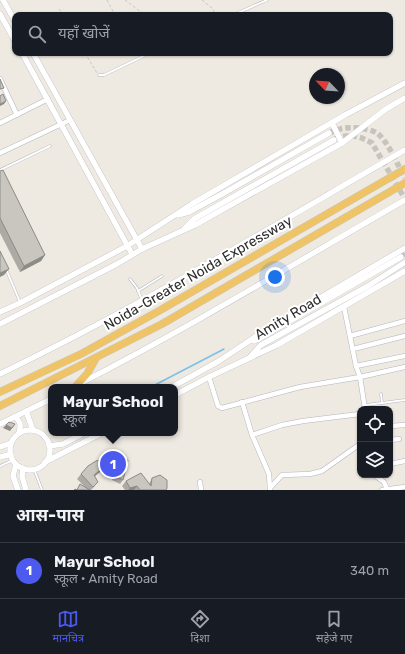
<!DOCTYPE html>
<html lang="hi">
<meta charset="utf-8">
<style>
:root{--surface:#171b24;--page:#20242c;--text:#f1f3f6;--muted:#9ea1a6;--line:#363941;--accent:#4c5aef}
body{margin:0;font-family:Rubik,"Noto Sans Devanagari",sans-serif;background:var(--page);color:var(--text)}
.controls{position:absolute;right:12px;bottom:12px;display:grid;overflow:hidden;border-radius:8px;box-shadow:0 1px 3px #0004}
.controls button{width:36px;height:36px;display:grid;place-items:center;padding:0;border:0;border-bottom:1px solid var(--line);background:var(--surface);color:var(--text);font:20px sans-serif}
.compass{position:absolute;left:309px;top:68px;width:36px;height:36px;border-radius:50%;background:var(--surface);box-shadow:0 1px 3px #0004;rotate:295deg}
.you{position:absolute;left:275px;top:277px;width:14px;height:14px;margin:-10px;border:3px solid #fff;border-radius:50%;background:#1a73e8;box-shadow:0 0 0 6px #1a73e833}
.badge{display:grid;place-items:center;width:26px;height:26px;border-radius:50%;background:var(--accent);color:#fff;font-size:13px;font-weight:700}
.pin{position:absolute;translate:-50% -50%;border:2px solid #fff;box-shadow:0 1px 4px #0006}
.popup{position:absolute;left:48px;top:384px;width:130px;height:52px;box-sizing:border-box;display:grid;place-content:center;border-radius:8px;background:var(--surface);filter:drop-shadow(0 1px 3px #0005);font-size:13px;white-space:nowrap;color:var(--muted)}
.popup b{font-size:15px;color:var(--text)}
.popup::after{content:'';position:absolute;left:50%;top:100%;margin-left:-8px;border:8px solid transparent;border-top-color:var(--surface)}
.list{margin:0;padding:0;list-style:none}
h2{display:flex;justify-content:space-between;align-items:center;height:52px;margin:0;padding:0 16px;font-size:17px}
h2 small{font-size:13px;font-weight:400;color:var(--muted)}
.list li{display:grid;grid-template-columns:26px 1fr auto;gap:12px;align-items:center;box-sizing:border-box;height:56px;padding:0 16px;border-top:1px solid var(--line)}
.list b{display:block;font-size:15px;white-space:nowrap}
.list p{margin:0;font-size:13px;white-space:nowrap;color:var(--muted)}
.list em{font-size:13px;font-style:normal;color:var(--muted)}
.icon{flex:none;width:22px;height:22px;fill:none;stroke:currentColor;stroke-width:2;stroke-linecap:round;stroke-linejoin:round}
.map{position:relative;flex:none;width:405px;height:490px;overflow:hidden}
.search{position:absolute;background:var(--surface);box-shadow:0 1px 3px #0004;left:12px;right:12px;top:12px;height:44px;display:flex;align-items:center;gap:10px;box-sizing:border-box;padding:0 14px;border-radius:8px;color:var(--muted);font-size:15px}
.sheet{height:108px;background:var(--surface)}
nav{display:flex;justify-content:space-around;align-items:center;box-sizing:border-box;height:56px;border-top:1px solid var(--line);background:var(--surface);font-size:11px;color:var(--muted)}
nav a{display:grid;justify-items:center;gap:2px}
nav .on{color:var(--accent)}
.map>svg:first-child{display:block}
</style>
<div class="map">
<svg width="405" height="490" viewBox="0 0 405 490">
<rect width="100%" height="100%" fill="#eee9e1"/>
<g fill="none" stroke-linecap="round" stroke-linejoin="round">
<!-- stream -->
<path stroke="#7bc0e8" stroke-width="1.5" d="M151 387 224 349"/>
<!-- tertiary-tunnel -->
<g stroke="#c7c3bd" stroke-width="5.5" stroke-dasharray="5.5 3" stroke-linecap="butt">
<path d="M329 133C340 128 347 127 359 128 365 129 372 130 377 133 388 141 398 166 405 178"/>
<path d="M335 139C348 133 360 136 372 143L405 199"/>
<path d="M401 257 405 252"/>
</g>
<!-- service casing -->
<g stroke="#b4b5bf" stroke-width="3">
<g id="service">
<path d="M233 15 267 0"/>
<path d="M99 75H104L150 53"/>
<path d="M0 170 50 146"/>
<path d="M6 269 20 302"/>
<path d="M130 279 137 288 142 300"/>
<path d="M138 291 162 276"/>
<path d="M381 394 382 403"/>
<path d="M366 405 405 400"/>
<path d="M0 466 13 460"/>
<path d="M34 469 42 490"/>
</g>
</g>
<!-- minor casing -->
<g stroke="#b4b5bf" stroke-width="5.5">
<g id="minor">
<path d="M0 79 17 115"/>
<path d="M0 123 48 99"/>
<path d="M0 153 70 120"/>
<path d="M344 307 356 366 360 377 365 409"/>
<path d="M350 336 405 321"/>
<path d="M353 349 405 336"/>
<path d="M356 366 405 356"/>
<path d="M209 377 218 406 222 408 300 387 360 377 405 367"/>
<path d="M242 402 252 435 269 474 270 489"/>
<path d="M390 426 405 425"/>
<path d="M252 435 282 425 303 421 360 414"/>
<path d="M390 440 399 439"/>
<path d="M390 464 405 461"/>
<path d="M374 475 384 482 387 489"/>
<path d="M200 482 201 490"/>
<path d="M270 488 282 475 310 474 322 471 360 444"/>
<path d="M382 490 405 487"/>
</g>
</g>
<!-- tertiary casing -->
<g stroke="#b4b5bf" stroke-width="6">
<g id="tertiary">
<path d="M3 0 15 21"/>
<path d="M0 14 15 41"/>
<path d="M22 53 132 254"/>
<path d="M33 53 142 249"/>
<path d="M332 123 342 143"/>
<path d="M178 215 189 212 224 193 329 133"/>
<path d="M185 228 194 219 334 140"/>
<path d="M0 312 20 303 127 246 192 204 345 115 405 83"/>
<path d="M0 324 117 264 142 249 195 225 342 143 386 109 405 98"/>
<path d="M254 341 260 338 401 257"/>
<path d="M251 356 261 345 368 286 404 263"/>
<path d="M0 374C139 307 271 227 405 150"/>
<path d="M79 384C190 327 297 262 405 200"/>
<path d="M172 387 219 361 267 329 405 248"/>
<path d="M175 395 209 377 277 345 405 271"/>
<path d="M26 411 33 430"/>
<path d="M15 417C21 422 21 426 19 433"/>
<path d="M0 424 51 399"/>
<circle cx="30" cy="450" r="20"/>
<path d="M49 446 63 444 84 433"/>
<path d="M0 447 11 443"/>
<path d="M0 457 11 454"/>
<path d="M45 462 102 433"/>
<path d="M16 464 13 476 18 490"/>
<path d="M23 468 22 476 26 490"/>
</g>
</g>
<!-- trunk casing -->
<g stroke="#c8c8c8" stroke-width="8">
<g id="trunk">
<path d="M76 386 87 374 96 358"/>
<path d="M0 392 81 354 157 312 405 169"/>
<path d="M0 406 162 324 405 183"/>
</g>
</g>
<!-- path -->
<g stroke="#c8c8c8" stroke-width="1" stroke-dasharray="3 2" stroke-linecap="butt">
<path d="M107 0 115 15"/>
<path d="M125 0 145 15"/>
<path d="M202 0 212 8 216 15"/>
<path d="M59 9 63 15"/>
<path d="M85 53 97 73"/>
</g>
<!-- service -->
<use href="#service" stroke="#fff" stroke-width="2"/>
<!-- minor -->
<use href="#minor" stroke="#fff" stroke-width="4.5"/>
<!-- tertiary -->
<use href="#tertiary" stroke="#fff" stroke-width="5.5"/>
<!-- trunk -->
<use href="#trunk" stroke="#efc467" stroke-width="7"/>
</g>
<!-- wall -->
<g fill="#adaaa5">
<path d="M0 171 45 255 41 261 20 272 0 233Z"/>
<path d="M113 457 123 480 120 484 112 480 114 471 100 472 95 476V486L91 490H74L75 489 77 490 80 484 85 487 77 479 81 474Z"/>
<path d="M152 478 166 490H125L122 486 126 481 149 484Z"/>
</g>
<!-- shaded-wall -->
<g fill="#8d8b86">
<path d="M6 101 4 104 0 106V104Z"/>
<path d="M45 255 41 261 20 272 24 266Z"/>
<path d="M9 269 4 275 0 277V273Z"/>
<path d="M15 424 10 431 3 428 6 425Z"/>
<path d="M118 466 114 471 100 472 91 479 94 475 103 468Z"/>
<path d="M137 486 134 490H128L130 488Z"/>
</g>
<!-- building -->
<g fill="#c9c6c0" stroke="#8d8b86">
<path d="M0 79 4 88 0 89Z"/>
<path d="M3 94 6 101 0 104V96Z"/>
<path d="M3 170 45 255 24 266 0 218V171Z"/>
<path d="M0 251 9 269 0 273Z"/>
<path d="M9 422 15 424 12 428 6 425Z"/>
<path d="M113 457 120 458 128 460 123 480 115 476 118 466 103 468 94 475 98 482 93 487 81 474 88 466 96 461Z"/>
<path d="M141 473 151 486 152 478 160 475 167 480V488L166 490H140L137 486 130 488 126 481Z"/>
<path d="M80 484 90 490H74L75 489 77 490Z"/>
</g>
<g text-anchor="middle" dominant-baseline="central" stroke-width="4" stroke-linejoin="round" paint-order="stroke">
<!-- street labels -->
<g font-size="14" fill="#2d2d2d" stroke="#fff">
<text transform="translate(198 273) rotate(-30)">Noida-Greater Noida Expressway</text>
<text transform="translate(288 317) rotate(-31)">Amity Road</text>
</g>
</g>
</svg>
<div class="controls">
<button><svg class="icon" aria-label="locate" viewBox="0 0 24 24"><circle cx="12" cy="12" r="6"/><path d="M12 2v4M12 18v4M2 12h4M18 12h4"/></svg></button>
<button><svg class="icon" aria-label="layers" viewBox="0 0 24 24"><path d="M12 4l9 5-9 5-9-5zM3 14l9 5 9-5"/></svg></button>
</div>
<svg class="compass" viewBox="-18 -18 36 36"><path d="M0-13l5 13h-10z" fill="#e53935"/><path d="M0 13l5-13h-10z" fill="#9ea1a6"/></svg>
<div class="you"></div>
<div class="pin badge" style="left:113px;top:464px">1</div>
<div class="popup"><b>Mayur School</b>स्कूल</div>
<div class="search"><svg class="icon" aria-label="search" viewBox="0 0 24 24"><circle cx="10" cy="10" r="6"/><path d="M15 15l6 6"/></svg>यहाँ खोजें</div>
</div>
<section class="sheet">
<h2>आस-पास<small></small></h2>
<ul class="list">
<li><span class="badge">1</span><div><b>Mayur School</b><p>स्कूल · Amity Road</p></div><em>340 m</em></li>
</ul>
</section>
<nav>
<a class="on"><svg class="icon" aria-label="map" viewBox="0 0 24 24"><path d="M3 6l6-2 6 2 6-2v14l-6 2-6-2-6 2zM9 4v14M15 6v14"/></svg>मानचित्र</a>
<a><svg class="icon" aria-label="directions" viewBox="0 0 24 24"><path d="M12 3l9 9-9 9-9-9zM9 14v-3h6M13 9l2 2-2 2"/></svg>दिशा</a>
<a><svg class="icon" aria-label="saved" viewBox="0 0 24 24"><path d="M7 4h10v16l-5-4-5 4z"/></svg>सहेजे गए</a>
</nav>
